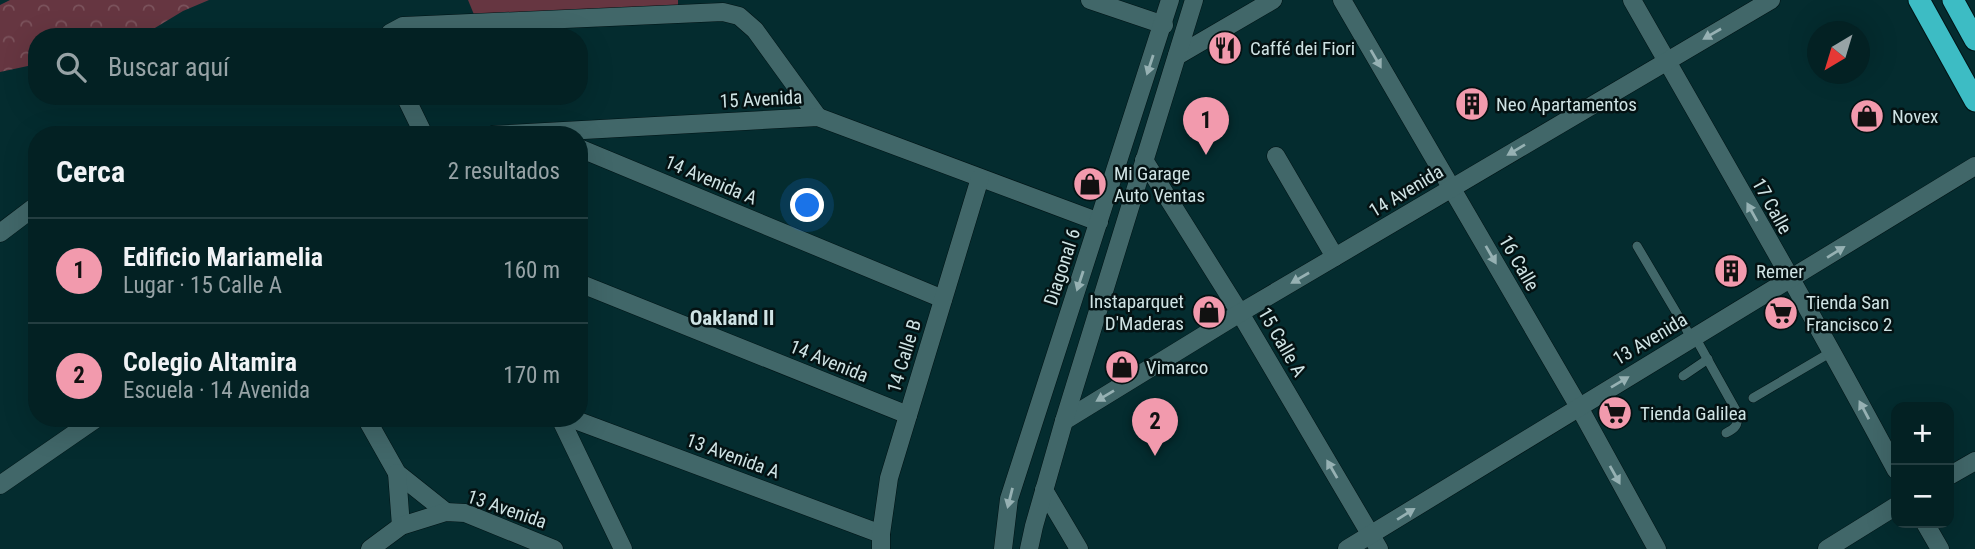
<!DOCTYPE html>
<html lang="es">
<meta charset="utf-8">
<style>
:root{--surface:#032123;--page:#112e30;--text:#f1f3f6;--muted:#97a3a6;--line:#243e41;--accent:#f29aad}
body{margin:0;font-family:"Roboto Condensed",sans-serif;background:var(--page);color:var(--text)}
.controls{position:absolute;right:21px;bottom:21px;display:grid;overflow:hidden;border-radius:14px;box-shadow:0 7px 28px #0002}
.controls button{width:63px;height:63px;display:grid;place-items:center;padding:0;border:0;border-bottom:2px solid var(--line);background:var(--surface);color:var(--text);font:35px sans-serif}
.compass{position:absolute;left:1807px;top:21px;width:63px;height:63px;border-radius:50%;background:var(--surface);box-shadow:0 7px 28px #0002;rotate:218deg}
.you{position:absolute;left:808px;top:206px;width:24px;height:24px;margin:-18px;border:5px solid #fff;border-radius:50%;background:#1a73e8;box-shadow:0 0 0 10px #1a73e833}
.badge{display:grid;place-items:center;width:46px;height:46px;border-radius:50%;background:var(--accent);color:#111;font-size:23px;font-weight:700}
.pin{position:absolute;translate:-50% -58px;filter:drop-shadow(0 2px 4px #0008)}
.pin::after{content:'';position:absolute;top:37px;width:24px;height:21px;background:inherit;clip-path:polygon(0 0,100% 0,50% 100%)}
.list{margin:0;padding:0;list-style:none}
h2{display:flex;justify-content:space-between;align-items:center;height:91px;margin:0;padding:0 28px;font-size:30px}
h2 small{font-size:23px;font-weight:400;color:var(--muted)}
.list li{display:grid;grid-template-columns:46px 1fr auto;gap:21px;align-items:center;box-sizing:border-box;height:105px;padding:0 28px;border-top:2px solid var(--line)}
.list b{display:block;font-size:26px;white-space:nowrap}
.list p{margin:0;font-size:23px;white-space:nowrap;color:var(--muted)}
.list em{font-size:23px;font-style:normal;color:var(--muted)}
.icon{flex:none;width:38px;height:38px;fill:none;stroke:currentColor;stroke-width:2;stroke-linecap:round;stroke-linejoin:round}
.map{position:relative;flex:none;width:1975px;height:549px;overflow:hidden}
.search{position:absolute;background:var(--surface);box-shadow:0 7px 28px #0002;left:28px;top:28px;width:560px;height:77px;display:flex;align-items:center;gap:18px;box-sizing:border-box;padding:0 24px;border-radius:28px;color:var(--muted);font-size:26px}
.panel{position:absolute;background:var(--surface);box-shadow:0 7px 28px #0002;left:28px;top:126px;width:560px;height:301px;border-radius:28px}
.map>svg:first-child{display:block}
</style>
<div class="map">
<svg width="1975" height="549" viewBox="0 0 1975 549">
<defs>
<pattern id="forest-crowns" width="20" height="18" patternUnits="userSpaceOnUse" patternTransform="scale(1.75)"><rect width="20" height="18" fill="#663641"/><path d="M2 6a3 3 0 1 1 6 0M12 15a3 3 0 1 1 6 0" fill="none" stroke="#7b535c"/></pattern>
</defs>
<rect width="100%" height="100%" fill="#042c2f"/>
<!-- green -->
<path fill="#663641" d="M468 0H678V6L475 17Z"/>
<!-- forest -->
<path fill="url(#forest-crowns)" d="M10 0H209L183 11 140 37H37V64L0 72V5Z"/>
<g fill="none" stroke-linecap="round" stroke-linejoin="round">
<!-- lane casing -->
<g stroke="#001315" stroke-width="10">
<g id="lane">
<path d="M1637 246 1692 339"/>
<path d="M1695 337 1738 414C1738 425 1736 428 1726 433"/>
<path d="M1683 376 1708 359"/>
<path d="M1753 398 1833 351"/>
</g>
</g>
<!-- street casing -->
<g stroke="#001315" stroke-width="19">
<g id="street">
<path d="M1090 0 1164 25"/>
<path d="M1342 0 1579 407 1657 549"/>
<path d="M1632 0C1721 156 1811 311 1896 470"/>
<path d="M388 37 390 33 403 26 723 12 739 16 755 30 818 117"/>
<path d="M1177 56 1273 0"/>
<path d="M405 96 424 135"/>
<path d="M492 135 818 117 1099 222"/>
<path d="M579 148 943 299"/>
<path d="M1276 156 1335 257"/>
<path d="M1144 160 1240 313 1379 549"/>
<path d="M0 233 37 205"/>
<path d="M579 283 908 415"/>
<path d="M366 418 397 473 446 512"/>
<path d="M560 418 623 549"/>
<path d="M570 418 881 534"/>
<path d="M1064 421 1240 313 1771 0"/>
<path d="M397 473 401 526"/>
<path d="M0 485 97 418"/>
<path d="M1044 490 1079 549"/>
<path d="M1925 523 1940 549"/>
<path d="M370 549 401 526 446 512 465 513 554 549"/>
<path d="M881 549V534L889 478 980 178"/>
<path d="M1347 549 1975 166"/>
</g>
</g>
<!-- secondary casing -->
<g stroke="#001315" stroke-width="19">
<g id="secondary">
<path d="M1949 476 1975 461"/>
<path d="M1003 549 1009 499 1170 0"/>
<path d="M1029 549 1034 526 1064 421 1194 0"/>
<path d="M1827 549 1896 506"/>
</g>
</g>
<!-- highway casing -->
<g stroke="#001315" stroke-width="23">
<g id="highway">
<path d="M1919 0 1975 101"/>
<path d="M1953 0 1975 40"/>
</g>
</g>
<!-- lane -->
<use href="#lane" stroke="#416769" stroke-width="9"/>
<!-- street -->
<use href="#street" stroke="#416769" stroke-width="18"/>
<!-- secondary -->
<use href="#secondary" stroke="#416769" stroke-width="18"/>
<!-- highway -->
<use href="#highway" stroke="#3dbcc4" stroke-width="21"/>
</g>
<!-- one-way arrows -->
<defs><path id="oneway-solid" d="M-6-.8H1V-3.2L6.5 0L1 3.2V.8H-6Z" transform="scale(1.75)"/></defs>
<g fill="#96b1b3">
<use href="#oneway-solid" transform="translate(1712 34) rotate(150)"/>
<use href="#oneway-solid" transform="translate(1376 59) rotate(60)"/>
<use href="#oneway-solid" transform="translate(1150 65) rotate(108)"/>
<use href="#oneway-solid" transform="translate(1516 150) rotate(149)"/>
<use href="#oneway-solid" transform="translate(1752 212) rotate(-119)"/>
<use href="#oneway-solid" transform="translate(1836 252) rotate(-32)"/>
<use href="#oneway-solid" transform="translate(1491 255) rotate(60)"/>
<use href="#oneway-solid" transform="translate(1300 278) rotate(150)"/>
<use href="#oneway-solid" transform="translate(1080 281) rotate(108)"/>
<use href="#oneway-solid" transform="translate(1620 382) rotate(-31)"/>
<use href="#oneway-solid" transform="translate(1105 396) rotate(149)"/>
<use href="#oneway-solid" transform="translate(1864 410) rotate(-118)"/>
<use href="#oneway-solid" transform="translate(1332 469) rotate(-120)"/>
<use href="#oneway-solid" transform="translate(1615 475) rotate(61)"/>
<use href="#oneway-solid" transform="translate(1010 498) rotate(104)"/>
<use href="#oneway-solid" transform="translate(1406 514) rotate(-32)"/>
</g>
<!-- icons -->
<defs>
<g id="restaurant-disc" transform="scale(1.75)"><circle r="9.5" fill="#f29aad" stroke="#041213"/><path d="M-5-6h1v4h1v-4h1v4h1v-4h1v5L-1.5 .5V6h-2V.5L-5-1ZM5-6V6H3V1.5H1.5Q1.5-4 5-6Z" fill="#111"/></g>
<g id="building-disc" transform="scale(1.75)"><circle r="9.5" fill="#f29aad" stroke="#041213"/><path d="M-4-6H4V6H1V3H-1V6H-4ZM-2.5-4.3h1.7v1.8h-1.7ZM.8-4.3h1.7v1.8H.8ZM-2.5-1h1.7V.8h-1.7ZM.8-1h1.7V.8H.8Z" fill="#111"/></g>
<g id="shop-disc" transform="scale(1.75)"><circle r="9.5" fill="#f29aad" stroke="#041213"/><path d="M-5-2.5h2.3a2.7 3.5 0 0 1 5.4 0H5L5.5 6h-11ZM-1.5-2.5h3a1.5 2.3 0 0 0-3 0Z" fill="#111"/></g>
<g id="supermarket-disc" transform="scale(1.75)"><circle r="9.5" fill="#f29aad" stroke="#041213"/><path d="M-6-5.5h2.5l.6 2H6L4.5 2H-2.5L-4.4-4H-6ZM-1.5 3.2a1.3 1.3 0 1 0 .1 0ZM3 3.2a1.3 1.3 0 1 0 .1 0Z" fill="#111"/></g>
</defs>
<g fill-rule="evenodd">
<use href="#restaurant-disc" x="1225" y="48"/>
<use href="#building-disc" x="1472" y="104"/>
<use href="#shop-disc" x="1867" y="116"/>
<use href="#shop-disc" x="1090" y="184"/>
<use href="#building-disc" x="1731" y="271"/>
<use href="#shop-disc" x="1209" y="312"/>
<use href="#supermarket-disc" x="1781" y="313"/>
<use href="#shop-disc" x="1122" y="367"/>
<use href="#supermarket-disc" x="1615" y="413"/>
</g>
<g text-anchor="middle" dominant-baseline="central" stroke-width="5" stroke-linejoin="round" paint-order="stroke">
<!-- poi labels -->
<g font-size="19" fill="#cfe3e4" stroke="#041213" text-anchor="start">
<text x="1250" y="48">Caffé dei Fiori</text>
<text x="1496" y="104">Neo Apartamentos</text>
<text x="1892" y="116">Novex</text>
<text x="1114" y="173">Mi Garage<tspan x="1114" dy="22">Auto Ventas</tspan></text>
<text x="1756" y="271">Remer</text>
<text x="1184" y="301" text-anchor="end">Instaparquet<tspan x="1184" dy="22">D'Maderas</tspan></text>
<text x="1806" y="302">Tienda San<tspan x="1806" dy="22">Francisco 2</tspan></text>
<text x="1146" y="367">Vimarco</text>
<text x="1640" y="413">Tienda Galilea</text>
</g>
<!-- street labels -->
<g font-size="19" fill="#cfe3e4" stroke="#041213">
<text transform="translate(761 99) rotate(-3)">15 Avenida</text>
<text transform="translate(711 180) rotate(23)">14 Avenida A</text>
<text transform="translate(1406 191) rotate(-31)">14 Avenida</text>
<text transform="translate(1772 206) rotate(61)">17 Calle</text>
<text transform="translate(1519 263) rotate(60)">16 Calle</text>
<text transform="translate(1062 267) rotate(-72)">Diagonal 6</text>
<text transform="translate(1650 339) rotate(-31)">13 Avenida</text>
<text transform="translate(1282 342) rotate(60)">15 Calle A</text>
<text transform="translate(904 356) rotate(-73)">14 Calle B</text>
<text transform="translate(829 361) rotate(22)">14 Avenida</text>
<text transform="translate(733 456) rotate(20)">13 Avenida A</text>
<text transform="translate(507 509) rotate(19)">13 Avenida</text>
</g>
<!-- neighbourhood labels -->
<g font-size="21" font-weight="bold" fill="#cfe3e4" stroke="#041213">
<text x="732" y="318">Oakland II</text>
</g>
</g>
</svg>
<div class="controls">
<button>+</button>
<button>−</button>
</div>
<svg class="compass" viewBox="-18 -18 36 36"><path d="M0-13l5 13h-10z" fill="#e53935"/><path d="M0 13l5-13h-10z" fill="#97a3a6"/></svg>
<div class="you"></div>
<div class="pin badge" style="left:1206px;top:155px">1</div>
<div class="pin badge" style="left:1155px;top:456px">2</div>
<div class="search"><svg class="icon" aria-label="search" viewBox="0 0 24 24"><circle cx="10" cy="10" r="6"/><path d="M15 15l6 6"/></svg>Buscar aquí</div>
<section class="panel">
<h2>Cerca<small>2 resultados</small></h2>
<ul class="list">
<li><span class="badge">1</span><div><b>Edificio Mariamelia</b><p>Lugar · 15 Calle A</p></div><em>160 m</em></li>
<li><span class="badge">2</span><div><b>Colegio Altamira</b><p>Escuela · 14 Avenida</p></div><em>170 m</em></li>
</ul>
</section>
</div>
